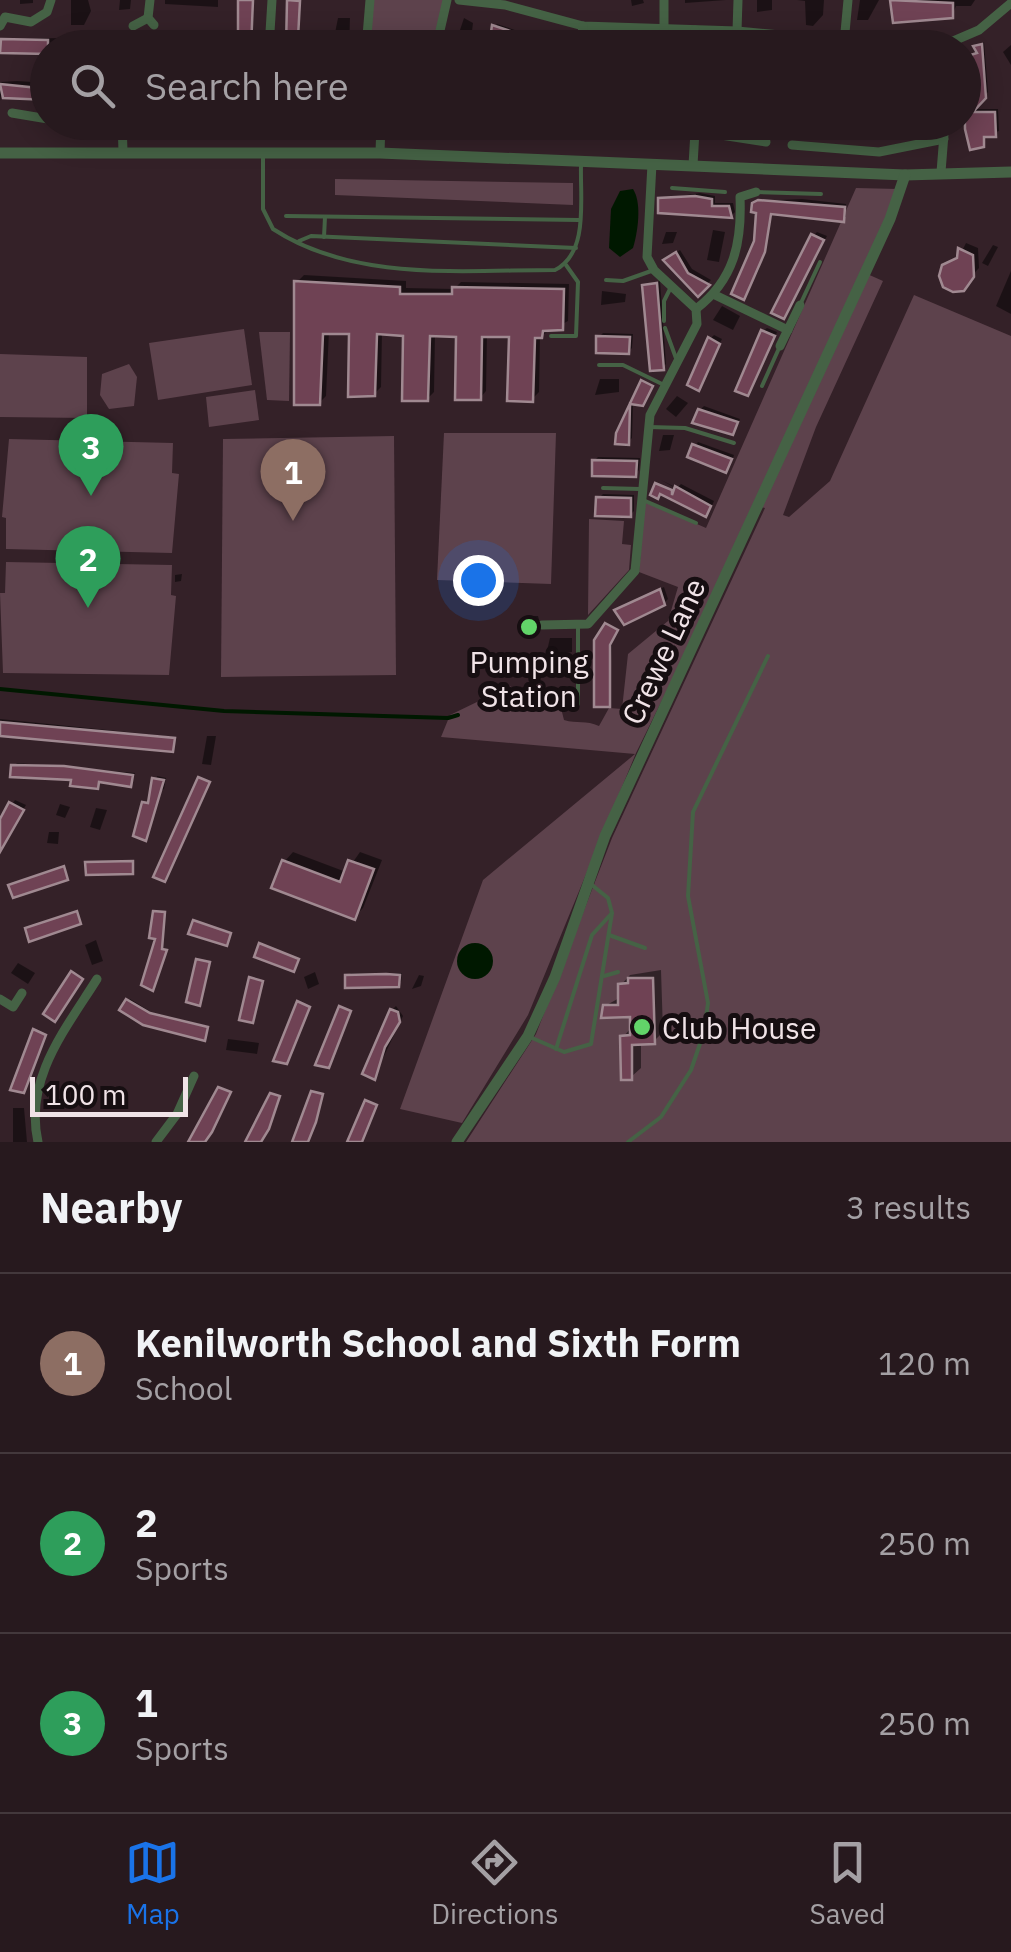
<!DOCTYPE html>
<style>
:root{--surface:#27191e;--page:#33262b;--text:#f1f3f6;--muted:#a4a0a4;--line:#43383c;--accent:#1a73e8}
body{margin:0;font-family:"IBM Plex Sans",sans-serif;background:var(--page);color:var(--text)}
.scale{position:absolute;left:30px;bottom:25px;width:158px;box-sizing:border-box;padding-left:10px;border:5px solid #f0e3e7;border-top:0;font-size:28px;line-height:35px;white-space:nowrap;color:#f0e3e7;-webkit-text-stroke:8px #160e11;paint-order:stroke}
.you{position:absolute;left:478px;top:580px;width:35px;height:35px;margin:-25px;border:8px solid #fff;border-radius:50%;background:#1a73e8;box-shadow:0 0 0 15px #1a73e833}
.badge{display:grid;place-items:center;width:65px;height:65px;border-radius:50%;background:var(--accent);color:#fff;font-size:32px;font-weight:700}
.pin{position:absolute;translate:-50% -82px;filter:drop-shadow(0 2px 5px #0008)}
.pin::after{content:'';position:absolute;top:52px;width:35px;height:30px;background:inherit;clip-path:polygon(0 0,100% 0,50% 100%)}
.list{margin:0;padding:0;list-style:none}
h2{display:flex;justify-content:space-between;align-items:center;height:130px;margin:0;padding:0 40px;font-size:42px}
h2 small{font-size:32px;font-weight:400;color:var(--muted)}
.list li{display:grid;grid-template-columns:65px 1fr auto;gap:30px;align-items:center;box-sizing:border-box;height:180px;padding:0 40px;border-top:2px solid var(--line)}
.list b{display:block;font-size:38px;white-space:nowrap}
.list p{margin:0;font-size:32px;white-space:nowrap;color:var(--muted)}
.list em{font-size:32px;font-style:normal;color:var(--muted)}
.icon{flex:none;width:55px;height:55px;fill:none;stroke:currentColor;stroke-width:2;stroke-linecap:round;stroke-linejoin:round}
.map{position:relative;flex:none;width:1011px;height:1142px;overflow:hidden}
.search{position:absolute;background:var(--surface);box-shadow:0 5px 25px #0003;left:30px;right:30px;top:30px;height:110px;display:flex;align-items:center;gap:25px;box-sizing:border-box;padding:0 35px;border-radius:55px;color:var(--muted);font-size:38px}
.sheet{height:670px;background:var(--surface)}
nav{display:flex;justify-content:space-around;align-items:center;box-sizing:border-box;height:140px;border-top:2px solid var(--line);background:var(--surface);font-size:28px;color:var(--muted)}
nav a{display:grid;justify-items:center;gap:5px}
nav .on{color:var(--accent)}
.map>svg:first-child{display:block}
</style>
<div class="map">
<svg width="1011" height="1142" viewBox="0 0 1011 1142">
<rect width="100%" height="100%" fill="#342128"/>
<!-- green -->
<g fill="#5d424c">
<path d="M370 0H447L436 47H366Z"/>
<path d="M335 179 573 183V205L335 195Z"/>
<path d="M856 188 898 189 865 273 883 281 816 427 783 515 789 517 830 481 914 295 1011 336V1142H466L536 1034 612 838 765 508 758 506 636 753 528 1015 462 1123 400 1109 483 880 635 754 441 737 450 715 510 686 534 706 561 708 564 720C577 724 586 720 599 726L609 708 622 709 628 654 668 621 678 587 639 572 645 501 706 528Z"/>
<path d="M244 329 252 385 158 400 149 343Z"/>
<path d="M259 332H290L289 401 267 400Z"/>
<path d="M0 354 87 357V418L0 417Z"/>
<path d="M129 364 137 377 134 406 109 409 100 395 102 374Z"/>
<path d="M255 390 259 420 209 427 206 397Z"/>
<path d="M444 433H556L551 584 437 580Z"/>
<path d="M394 436 396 675 221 677 223 439Z"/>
<path d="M9 439 173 443 172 473 179 474 172 553 6 549V518L2 517Z"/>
<path d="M589 519 624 521 622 544 631 545 629 570 588 615Z"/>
<path d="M6 562 172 565 171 595 176 596 169 675 3 673 0 593H5Z"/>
</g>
<!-- water -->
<g fill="#001800">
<path d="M633 189C642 203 638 231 633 248L620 257 609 248 611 209 620 191Z"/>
<circle cx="475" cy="961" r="18"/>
</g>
<!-- shadow -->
<g fill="#0007">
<path d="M20 0H33V3L20 4Z"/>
<path d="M71 0H88L91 11 84 25H71Z"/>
<path d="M120 0H131L130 9 119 10Z"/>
<path d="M165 0H218V7L165 4Z"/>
<path d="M240 0H254L252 48H240Z"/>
<path d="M290 0H301L299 36 312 37 307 48H288Z"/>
<path d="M631 0H643L644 3 632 6Z"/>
<path d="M685 0H726L685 3Z"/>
<path d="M757 0H772V10L757 12Z"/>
<path d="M824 0 823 15 813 26 806 25 805 1 797 0Z"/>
<path d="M860 0H879L868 20H857Z"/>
<path d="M892 0H975L971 6H956L952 16 895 20Z"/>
<path d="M338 18H350L349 48H332Z"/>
<path d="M464 18 473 23 470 48H454Z"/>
<path d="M497 24 533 36 529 45 491 34Z"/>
<path d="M192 35H204L202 48H188Z"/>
<path d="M62 38V48L3 40 4 39Z"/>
<path d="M604 38 648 47 650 48H600Z"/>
<path d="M109 39H150L149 48H107Z"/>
<path d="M557 40H567L565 48H552Z"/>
<path d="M664 40H670V48H661Z"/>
<path d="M984 42 988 92 972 109H998L999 131 986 135 979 148 969 145 966 58 979 52 976 46Z"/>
<path d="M1011 45V65L1003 52Z"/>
<path d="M17 81 48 83V97L1 96 0 101V82Z"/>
<path d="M433 122H448L443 129 430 127Z"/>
<path d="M586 122H605L600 129 585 130Z"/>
<path d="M644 122H663V130L643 133Z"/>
<path d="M792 122H838V127L834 131 797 130Z"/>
<path d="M867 122H929L906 131 866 129Z"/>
<path d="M700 193 715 196V203H733L735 212 731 216 661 199Z"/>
<path d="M802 199 846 204V217L773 212 759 270 746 294 757 242V201Z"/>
<path d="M713 230 725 232 719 262 707 260Z"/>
<path d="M666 232H677L673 243 662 244Z"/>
<path d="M817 232 827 236 817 254 813 236Z"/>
<path d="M966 243 978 248 979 268 958 290 944 266 960 255Z"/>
<path d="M993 245 998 247 988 266 982 263Z"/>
<path d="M680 250 692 269 711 280 698 293 670 257Z"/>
<path d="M1011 271V314L996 306Z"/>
<path d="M304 275 406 281V288L454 289 461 282 569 284 568 321 540 336 539 392 532 399 511 335 487 334 486 391 480 398 459 334H435L434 392 427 399 406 334 382 332 381 387 374 394 351 332 329 331 326 396 319 403 297 282Z"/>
<path d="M660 281 666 364 662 368 645 286Z"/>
<path d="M602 291 626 294 625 302 601 305Z"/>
<path d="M722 306 740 316 733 330 713 320Z"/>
<path d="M767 328 777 332 751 389 763 331Z"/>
<path d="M603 333 633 334 632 348 628 352 599 337Z"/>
<path d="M714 335 722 339 699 388 710 339Z"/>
<path d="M600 379H619V392L595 395Z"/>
<path d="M677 396 688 403 676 417 666 409Z"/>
<path d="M633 403 632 438 628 442 618 434Z"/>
<path d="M704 406 740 419 736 428 732 432 700 410Z"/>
<path d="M663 435H674L670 450 659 451Z"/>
<path d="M698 442 734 455 730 466 726 470 695 446Z"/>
<path d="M598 457 640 458 639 470 635 474 594 461Z"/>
<path d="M661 480 677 488 681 484 714 501 710 510 706 514 661 492 656 486 682 498 684 493Z"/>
<path d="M603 494 634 495V511L630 515 599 498Z"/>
<path d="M182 574 181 581 175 582V575Z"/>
<path d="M664 587 668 599 664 603 617 610Z"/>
<path d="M526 616H538L541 627 521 632Z"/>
<path d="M606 626 612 640 609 704Z"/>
<path d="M550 638H572V652L546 655Z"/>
<path d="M0 719 175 737 174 747 0 734Z"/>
<path d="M207 736H216L211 765 202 764Z"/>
<path d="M17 763 135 773 130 785 101 780 97 786 14 766Z"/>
<path d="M157 776 166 778 164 789 159 792 145 838 144 804 151 801Z"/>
<path d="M15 800 26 805 0 848V823Z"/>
<path d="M60 804 70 807 65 818 56 815Z"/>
<path d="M96 808 107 810 100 830 90 827Z"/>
<path d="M49 832H59L58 844 47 843Z"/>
<path d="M293 852 346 872 360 852 382 860 363 908 354 917 284 862Z"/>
<path d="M96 940 103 961 92 965 85 945Z"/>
<path d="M18 963 35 973 28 984 11 973Z"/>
<path d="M661 970 663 1032 654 1041 641 1042V1068L631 1077 623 1037 632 1027V1015L605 1006 621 997V985L630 975Z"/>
<path d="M315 972 319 984 308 989 304 977Z"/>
<path d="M351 973H402L401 982 348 976Z"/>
<path d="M419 975 424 976 421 986 412 989Z"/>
<path d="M130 999 151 1012 208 1026 205 1037 123 1010Z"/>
<path d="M396 1006 403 1016 374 1077 392 1010Z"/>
<path d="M228 1039 259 1043 257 1054 226 1050Z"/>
<path d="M13 1108H24L27 1142H13Z"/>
</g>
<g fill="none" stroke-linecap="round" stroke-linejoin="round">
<!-- stream -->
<path stroke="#001800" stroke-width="4" d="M0 689 224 711 448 718 458 715"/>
</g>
<!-- building -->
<g fill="#6f4254" stroke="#a08991" stroke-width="2.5">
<path d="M238 0H253L251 48H238Z"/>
<path d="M287 0 300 1 298 38H310V48H286Z"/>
<path d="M890 0 953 3V18L893 23Z"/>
<path d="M492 25 529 37 524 48 490 39Z"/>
<path d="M1 39 48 40V54L0 53Z"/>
<path d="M982 44 986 98 973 112H995L996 137H984V147L970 150 965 129 964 57 977 53 973 46Z"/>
<path d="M0 84 48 89V100L3 98Z"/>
<path d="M695 196 712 199V206H729L732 218 658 213V198Z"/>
<path d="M758 200 845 207 844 222 771 214 765 252 744 300 731 294 754 241 756 213 751 212 752 203Z"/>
<path d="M811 234 824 240 784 319 771 313Z"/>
<path d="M958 248 973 255 974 277 964 291 953 292 943 287 939 276 942 265 957 258Z"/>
<path d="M676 252 688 273 710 285 698 297 663 260Z"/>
<path d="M294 281 400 287V294H452V287L564 289 563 330 543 331 542 338H535L533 402 507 401 509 337H482L481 400H455L456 337 430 336 428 401H402L403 336 377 334 375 396 348 397 349 334H323L320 405H294Z"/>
<path d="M657 283 664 370 650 371 642 285Z"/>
<path d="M761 330 775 336 748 396 735 391Z"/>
<path d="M596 336 630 337 629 354 596 353Z"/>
<path d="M708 337 720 344 699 391 687 385Z"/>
<path d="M641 380 653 386 643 406 630 404 629 445 615 444 616 433Z"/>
<path d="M698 409 738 422 733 435 692 423Z"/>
<path d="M692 444 732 459 726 473 687 457Z"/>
<path d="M592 460 637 461 636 477 592 476Z"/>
<path d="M655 483 672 490V495L675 486 711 506 706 517 660 494 658 499 650 495Z"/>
<path d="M596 497 631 498V517L595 516Z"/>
<path d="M660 589 665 605 624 625 614 610Z"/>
<path d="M605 623 618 630 610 645V707H594V640Z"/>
<path d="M0 722 175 738 173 752 0 736Z"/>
<path d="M11 765 64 766 133 775 131 787 99 782 98 789 70 786 71 780 10 777Z"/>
<path d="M198 777 210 782 165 882 153 877Z"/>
<path d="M152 778 164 780 146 841 133 836 142 802 148 803Z"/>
<path d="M9 802 24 810 0 852V819Z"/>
<path d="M282 860 340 882 348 860 374 869 355 920 271 888Z"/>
<path d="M133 861V874L86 875 85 862Z"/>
<path d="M64 866 68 880 13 898 8 885Z"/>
<path d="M77 911 81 924 29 942 25 928Z"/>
<path d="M153 911 165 912 162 949 167 950 153 991 141 985 155 939 149 938Z"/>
<path d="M193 920 231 933 227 946 188 934Z"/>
<path d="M259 943 299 959 294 972 254 957Z"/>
<path d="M196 959 210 962 200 1006 186 1002Z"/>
<path d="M71 971 83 979 55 1022 43 1014Z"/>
<path d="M386 974 400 975 399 987 345 988V975Z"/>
<path d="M249 977 263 981 253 1023 239 1020Z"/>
<path d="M628 978H653L655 1044 632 1045V1080H621L620 1036 630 1035V1017L601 1018 603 1005H618V984L628 983Z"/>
<path d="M126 999 150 1013 208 1027 205 1041 143 1025 119 1010Z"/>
<path d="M297 1001 310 1007 287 1064 273 1061Z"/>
<path d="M339 1006 351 1011 329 1068 315 1065Z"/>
<path d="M390 1009 398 1012 400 1022 385 1047 375 1080 362 1074Z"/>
<path d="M33 1029 46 1035 24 1093 10 1090Z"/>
<path d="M218 1087 231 1092 212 1132 205 1142H188Z"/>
<path d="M311 1091 323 1094 316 1122 308 1142H292Z"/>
<path d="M270 1093 280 1096 269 1129 261 1142H245Z"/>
<path d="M365 1100 377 1105 362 1142H347Z"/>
</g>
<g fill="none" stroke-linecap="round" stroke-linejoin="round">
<!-- service -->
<g stroke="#456245" stroke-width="4">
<path d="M263 154V209L273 229C354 282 462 270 555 270 589 253 580 199 581 166"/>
<path d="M672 188 725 192"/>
<path d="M756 192 821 194"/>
<path d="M286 216 579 220"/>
<path d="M324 237 325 217"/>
<path d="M299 241 311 236 576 248"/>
<path d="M606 280 623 281 654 270"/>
<path d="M800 305 820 262"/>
<path d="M664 321V301L671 287"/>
<path d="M665 328 677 361"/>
<path d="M551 336H576L578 282 566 265"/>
<path d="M599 365H623L662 384"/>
<path d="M762 386 780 346"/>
<path d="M649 427 685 428 734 443"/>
<path d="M603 488 640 489"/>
<path d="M643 500 696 523"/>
<path d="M578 704V626"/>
<path d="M609 935 645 948"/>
<path d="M604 976 618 972"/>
<path d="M530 1037 564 1052 591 1044 612 913 608 898 592 885"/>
<path d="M556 1049 592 935 612 913"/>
<path d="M628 1142 661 1117 691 1070 704 1032 708 1003 688 896 693 812 768 656"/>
</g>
<!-- minor -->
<g stroke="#456245" stroke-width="9">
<path d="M150 0 148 18 154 25"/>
<path d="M459 0 505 5 583 26 737 31 915 48"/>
<path d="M0 26 5 17 31 22 47 12 51 0"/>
<path d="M133 26 148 18"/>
<path d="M664 28V0"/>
<path d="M737 31 738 0"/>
<path d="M844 43 848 0"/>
<path d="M269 48 272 0"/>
<path d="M366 48 370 0"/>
<path d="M436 48 447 0"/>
<path d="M580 48 583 26"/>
<path d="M693 48 695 30"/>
<path d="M937 48 979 30 1011 3"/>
<path d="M12 113 48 119"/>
<path d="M122 122 123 151"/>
<path d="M176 122H185"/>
<path d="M501 122 551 135 566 122"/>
<path d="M667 130 695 131"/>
<path d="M792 145 879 152 944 139"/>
<path d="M380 153 381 122"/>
<path d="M693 165 695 131 766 142"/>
<path d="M941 172 945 122"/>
<path d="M715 295 788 330"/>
<path d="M696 309C734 280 742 243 740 197L756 192"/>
<path d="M780 346 800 305"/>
<path d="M542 625 588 624 635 571 650 415 697 324 696 309 654 270 647 257 652 164"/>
<path d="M0 999 13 1007 22 993"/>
<path d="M38 1142C24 1079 65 1030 97 979"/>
<path d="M156 1142 177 1114 194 1076"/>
</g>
<!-- tertiary -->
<g stroke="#456245" stroke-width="11">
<path d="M0 153H380L905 175 1011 172"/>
<path d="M457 1142 528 1036 555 977 605 836 890 219 905 175"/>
</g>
</g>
<!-- markers -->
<g fill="#62d469" stroke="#160e11" stroke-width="4">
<circle cx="529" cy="627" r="10"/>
<circle cx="642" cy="1027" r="10"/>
</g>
<g text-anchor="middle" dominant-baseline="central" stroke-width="10" stroke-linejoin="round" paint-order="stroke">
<!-- street labels -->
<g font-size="30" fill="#f0e3e7" stroke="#160e11">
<text transform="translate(663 651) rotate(-65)">Crewe Lane</text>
</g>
<!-- poi labels -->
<g font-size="30" fill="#f0e3e7" stroke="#160e11">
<text x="529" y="661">Pumping<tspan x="529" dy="34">Station</tspan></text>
<text x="662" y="1027" text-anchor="start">Club House</text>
</g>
</g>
</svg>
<div class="scale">100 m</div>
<div class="you"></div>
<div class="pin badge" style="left:293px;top:521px;background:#8d6e63">1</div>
<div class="pin badge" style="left:88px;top:608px;background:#2e9e5b">2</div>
<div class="pin badge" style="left:91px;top:496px;background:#2e9e5b">3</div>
<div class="search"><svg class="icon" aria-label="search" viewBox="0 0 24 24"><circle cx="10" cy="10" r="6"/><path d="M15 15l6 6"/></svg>Search here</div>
</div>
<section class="sheet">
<h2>Nearby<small>3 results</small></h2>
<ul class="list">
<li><span class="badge" style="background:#8d6e63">1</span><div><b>Kenilworth School and Sixth Form</b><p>School</p></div><em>120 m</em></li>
<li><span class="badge" style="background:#2e9e5b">2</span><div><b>2</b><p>Sports</p></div><em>250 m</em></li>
<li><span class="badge" style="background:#2e9e5b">3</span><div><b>1</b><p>Sports</p></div><em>250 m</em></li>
</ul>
</section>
<nav>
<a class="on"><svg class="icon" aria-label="map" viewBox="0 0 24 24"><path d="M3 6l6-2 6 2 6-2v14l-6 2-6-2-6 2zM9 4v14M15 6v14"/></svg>Map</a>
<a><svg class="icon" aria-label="directions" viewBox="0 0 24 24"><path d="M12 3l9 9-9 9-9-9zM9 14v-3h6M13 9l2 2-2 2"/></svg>Directions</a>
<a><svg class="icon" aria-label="saved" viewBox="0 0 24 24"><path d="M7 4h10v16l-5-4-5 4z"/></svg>Saved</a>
</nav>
